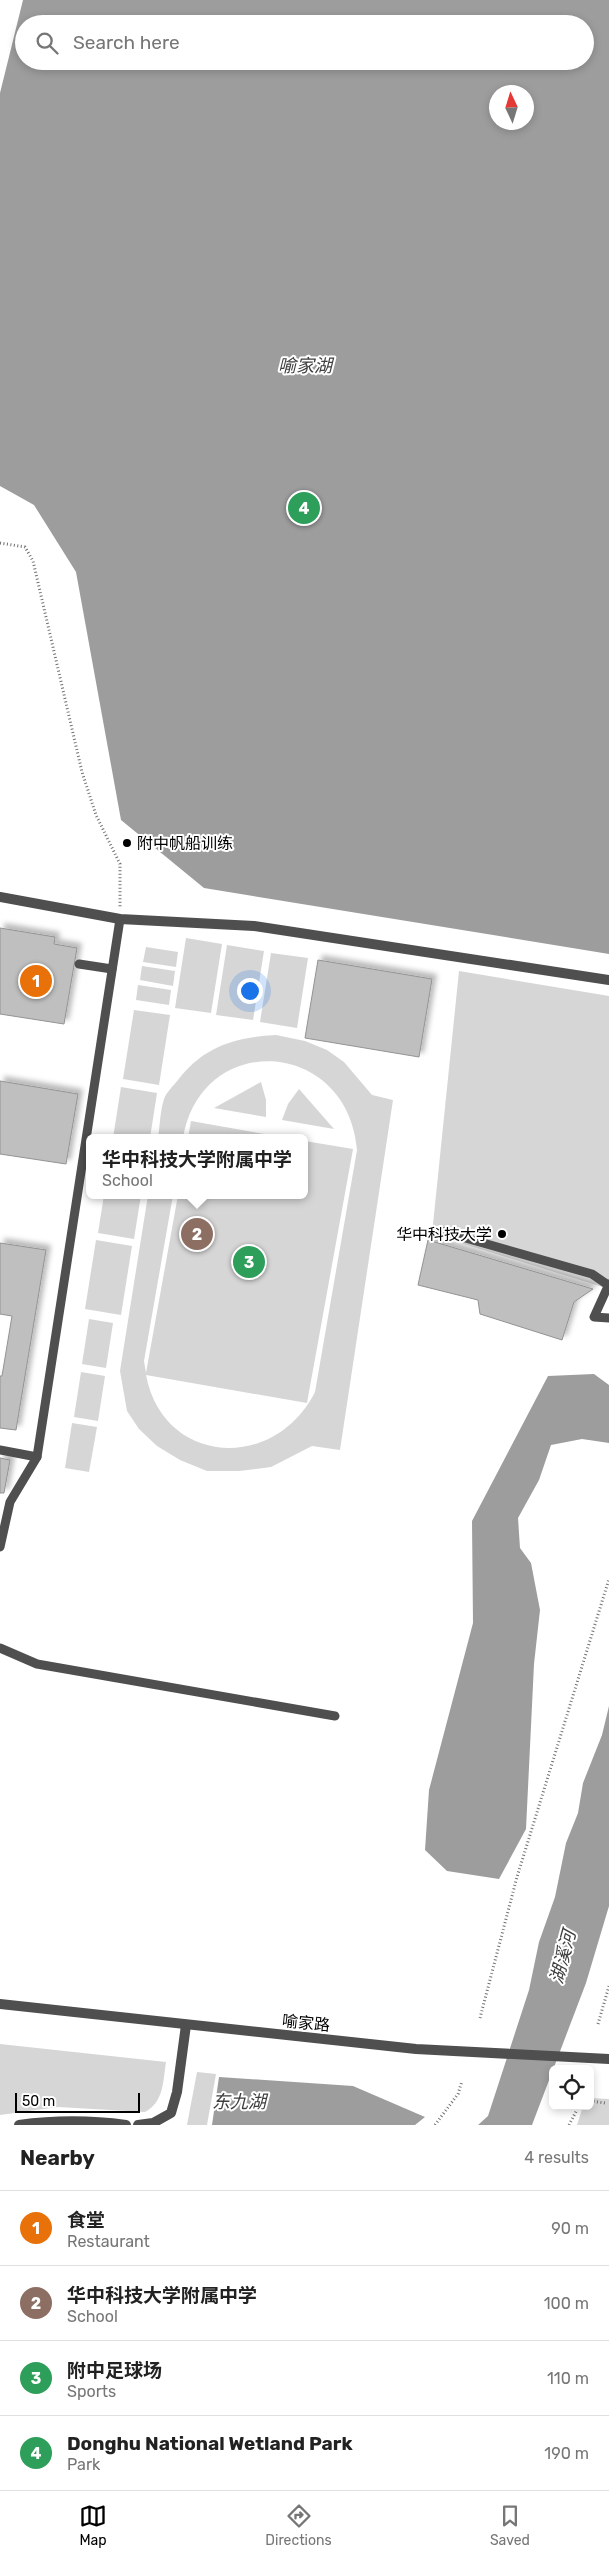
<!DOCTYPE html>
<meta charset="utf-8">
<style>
:root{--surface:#fff;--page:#f6f6f6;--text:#222;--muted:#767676;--line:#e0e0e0;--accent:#000}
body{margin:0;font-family:Rubik,"Noto Sans SC",sans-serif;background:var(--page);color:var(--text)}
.controls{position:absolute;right:15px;bottom:15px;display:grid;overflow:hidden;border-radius:8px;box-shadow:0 2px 8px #0003}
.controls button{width:45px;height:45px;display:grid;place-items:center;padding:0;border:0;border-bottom:1px solid var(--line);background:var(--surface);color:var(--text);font:25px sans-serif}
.compass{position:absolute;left:489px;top:85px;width:45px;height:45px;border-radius:50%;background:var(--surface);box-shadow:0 2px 8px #0003;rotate:356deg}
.scale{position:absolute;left:15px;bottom:12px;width:125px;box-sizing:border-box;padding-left:5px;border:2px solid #000;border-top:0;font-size:14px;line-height:18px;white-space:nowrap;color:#000;-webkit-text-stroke:4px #fff;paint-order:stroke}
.you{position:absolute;left:249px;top:990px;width:18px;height:18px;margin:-12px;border:4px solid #fff;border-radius:50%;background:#1a73e8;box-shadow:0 0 0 8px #1a73e833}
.badge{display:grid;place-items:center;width:32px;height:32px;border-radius:50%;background:var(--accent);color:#fff;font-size:16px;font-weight:700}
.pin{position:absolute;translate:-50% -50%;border:2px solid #fff;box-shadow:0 1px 5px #0006}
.popup{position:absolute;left:86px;top:1134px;width:222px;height:65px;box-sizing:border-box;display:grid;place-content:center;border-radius:8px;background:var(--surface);filter:drop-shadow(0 1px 4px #0005);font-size:16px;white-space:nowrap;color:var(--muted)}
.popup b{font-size:19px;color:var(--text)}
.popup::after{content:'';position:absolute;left:50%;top:100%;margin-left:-10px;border:10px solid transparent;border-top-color:var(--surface)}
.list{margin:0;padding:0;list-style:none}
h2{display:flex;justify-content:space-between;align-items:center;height:65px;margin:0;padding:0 20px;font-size:21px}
h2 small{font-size:16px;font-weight:400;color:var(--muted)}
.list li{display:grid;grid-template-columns:32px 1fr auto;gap:15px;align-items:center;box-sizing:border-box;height:75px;padding:0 20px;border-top:1px solid var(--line)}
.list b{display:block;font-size:19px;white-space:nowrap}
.list p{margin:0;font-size:16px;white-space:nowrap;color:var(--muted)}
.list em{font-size:16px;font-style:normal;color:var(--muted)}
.icon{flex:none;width:28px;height:28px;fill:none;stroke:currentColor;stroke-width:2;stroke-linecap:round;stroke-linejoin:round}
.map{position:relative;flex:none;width:609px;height:2125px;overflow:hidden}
.search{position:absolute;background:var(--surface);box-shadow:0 2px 8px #0003;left:15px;right:15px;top:15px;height:55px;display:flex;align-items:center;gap:12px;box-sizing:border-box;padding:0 18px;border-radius:28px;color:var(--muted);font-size:19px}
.sheet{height:365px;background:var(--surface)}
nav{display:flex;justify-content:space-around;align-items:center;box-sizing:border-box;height:70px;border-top:1px solid var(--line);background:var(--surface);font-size:14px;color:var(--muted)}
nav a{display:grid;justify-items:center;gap:2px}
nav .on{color:var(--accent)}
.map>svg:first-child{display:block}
</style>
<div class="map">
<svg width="609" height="2125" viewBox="0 0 609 2125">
<defs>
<filter id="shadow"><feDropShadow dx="4.5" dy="-4.5" stdDeviation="2.5" flood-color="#0004"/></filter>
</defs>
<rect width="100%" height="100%" fill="#fff"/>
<!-- green -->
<g fill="#d6d6d6">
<path d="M186 938 222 944 211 1013 175 1008Z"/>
<path d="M227 945 264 951 253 1020 216 1015Z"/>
<path d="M146 947 178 952 176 967 143 962Z"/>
<path d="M271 953 308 958 297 1028 260 1022Z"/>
<path d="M142 966 175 971 173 986 140 980Z"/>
<path d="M459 971 609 996V1289L432 1234Z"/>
<path d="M138 985 171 990 169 1005 136 1000Z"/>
<path d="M134 1010 170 1015 159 1085 123 1079Z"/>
<path d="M276 1035 305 1041 327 1050 344 1062 372 1095 393 1100 340 1450 312 1446 271 1467 239 1471H207L180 1460 157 1446 139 1429 127 1411 120 1371 148 1195H173L144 1361 146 1373 178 1195H304L305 1141 353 1149 307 1403 146 1375C163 1465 274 1473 315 1392L357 1150C348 1039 202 1029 183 1138H158C160 1126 160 1111 164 1099 166 1093 173 1086 178 1080 203 1047 235 1037 276 1035Z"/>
<path d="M261 1082 266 1100V1117L214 1108Z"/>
<path d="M121 1087 157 1093 150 1138H113Z"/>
<path d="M299 1089 334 1129 282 1120 288 1104Z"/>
<path d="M191 1121 287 1138H188Z"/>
<path d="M104 1195H141L134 1239 98 1233Z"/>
<path d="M96 1240 132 1246 121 1315 85 1309Z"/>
<path d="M89 1319 113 1323 106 1368 82 1364Z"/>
<path d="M81 1372 105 1376 98 1421 74 1417Z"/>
<path d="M72 1423 97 1427 89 1472 65 1468Z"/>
<path d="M0 2044 166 2062C163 2081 164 2102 145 2112L58 2107 0 2115Z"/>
<path d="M197 2072 216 2074 207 2125H187Z"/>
<path d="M590 2098 609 2099V2125H577L583 2106H590Z"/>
</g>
<!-- water -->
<g fill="#9d9d9d" fill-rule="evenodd">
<path d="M23 0H609V954L204 888 121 820 76 572 34 505 0 486V93ZM24 24H585V61H24ZM526 92V122H496V92Z"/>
<path d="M594 1374 609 1385V1443L582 1439 551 1445 539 1480 518 1518 520 1548 531 1563 540 1610 534 1664 526 1829 499 1879 447 1871 425 1850 429 1790 473 1623 472 1521 548 1376Z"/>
<path d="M609 1706V1906L586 1983 532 2125H478L488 2116 529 1990 539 1942 555 1897 566 1843 578 1813 583 1783 602 1735Z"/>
<path d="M219 2077 353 2086 425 2117 415 2125H212Z"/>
</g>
<!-- building -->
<g fill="#bfbfbf" stroke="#939393" filter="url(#shadow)">
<path d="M0 928 55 937 54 944 77 948 64 1024 0 1014Z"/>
<path d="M318 960 432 979 419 1057 305 1038Z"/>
<path d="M0 1081 78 1094 66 1164 0 1154Z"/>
<path d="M428 1240 593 1289 574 1302 562 1340 480 1314 478 1300 418 1285Z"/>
<path d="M0 1243 46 1250 16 1430 0 1428V1376H2L12 1316 0 1314Z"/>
<path d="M0 1458 10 1460 4 1493H0Z"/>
</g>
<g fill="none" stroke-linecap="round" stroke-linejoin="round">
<!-- path -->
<g stroke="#717171" stroke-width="3" stroke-dasharray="1 2.5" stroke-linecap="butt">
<path d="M0 543 25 547 33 561 82 772 96 815 120 864V908"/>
<path d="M480 2018 517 1877 609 1579"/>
<path d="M598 2024 609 1986"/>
<path d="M590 2101 605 2103"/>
<path d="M435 2125 458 2094 462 2081"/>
<path d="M569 2125 579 2106"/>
</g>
<!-- lane -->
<g stroke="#4f4f4f" stroke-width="9">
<path d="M79 964 112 969"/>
<path d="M441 1231 592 1274 608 1285"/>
<path d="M609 1284 594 1317 609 1318"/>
<path d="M0 1450 37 1457 120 919"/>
<path d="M0 1547 10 1502 37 1457"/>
<path d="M0 1648 37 1664 335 1716"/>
</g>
<!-- street -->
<g stroke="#4f4f4f" stroke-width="10">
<path d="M0 897 120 919 254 926 609 980"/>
<path d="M0 2004 416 2049 609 2059"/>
<path d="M19 2125C55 2120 90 2120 126 2125"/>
<path d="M138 2125 153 2123 171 2113 177 2092 186 2025"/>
</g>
</g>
<!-- markers -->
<g fill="#000" stroke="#fff" stroke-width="2">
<circle cx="127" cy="843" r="5"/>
<circle cx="502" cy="1234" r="5"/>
</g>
<g text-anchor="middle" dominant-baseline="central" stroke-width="4" stroke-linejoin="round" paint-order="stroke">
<!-- poi labels -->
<g font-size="16" fill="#000" stroke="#fff" text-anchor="start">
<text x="137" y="843">附中帆船训练</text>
<text x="492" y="1234" text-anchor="end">华中科技大学</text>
</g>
<!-- street labels -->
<g font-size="16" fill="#000" stroke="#fff">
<text transform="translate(306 2023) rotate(6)">喻家路</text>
</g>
<!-- water labels -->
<g font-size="18" font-style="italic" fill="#3e3e3e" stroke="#fff">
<text x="305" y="366">喻家湖</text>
<text transform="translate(563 1957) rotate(-75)">湖溪河</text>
<text x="239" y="2102">东九湖</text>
</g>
</g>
</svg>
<div class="controls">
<button><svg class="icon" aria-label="locate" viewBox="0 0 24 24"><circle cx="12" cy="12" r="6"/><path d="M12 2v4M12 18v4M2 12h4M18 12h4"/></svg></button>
</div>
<svg class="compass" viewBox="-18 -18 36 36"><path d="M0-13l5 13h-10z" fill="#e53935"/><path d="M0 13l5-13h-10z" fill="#767676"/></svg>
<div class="scale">50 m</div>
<div class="you"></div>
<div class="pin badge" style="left:36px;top:981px;background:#e8710a">1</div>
<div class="pin badge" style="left:197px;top:1234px;background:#8d6e63">2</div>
<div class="popup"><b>华中科技大学附属中学</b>School</div>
<div class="pin badge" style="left:249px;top:1262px;background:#2e9e5b">3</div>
<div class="pin badge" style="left:304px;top:508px;background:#2e9e5b">4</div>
<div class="search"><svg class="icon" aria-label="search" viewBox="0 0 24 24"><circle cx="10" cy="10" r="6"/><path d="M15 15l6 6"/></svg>Search here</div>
</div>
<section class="sheet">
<h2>Nearby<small>4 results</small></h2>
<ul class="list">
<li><span class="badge" style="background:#e8710a">1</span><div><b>食堂</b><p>Restaurant</p></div><em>90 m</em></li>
<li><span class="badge" style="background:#8d6e63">2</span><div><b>华中科技大学附属中学</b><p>School</p></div><em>100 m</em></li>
<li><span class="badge" style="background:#2e9e5b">3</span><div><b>附中足球场</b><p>Sports</p></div><em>110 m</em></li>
<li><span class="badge" style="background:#2e9e5b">4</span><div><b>Donghu National Wetland Park</b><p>Park</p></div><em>190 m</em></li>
</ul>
</section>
<nav>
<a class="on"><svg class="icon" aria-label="map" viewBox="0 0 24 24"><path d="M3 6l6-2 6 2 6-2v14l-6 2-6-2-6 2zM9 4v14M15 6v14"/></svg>Map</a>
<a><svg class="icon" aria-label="directions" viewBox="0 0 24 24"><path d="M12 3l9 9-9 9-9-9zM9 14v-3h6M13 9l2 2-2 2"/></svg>Directions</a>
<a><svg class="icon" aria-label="saved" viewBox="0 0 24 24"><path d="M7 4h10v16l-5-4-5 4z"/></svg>Saved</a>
</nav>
